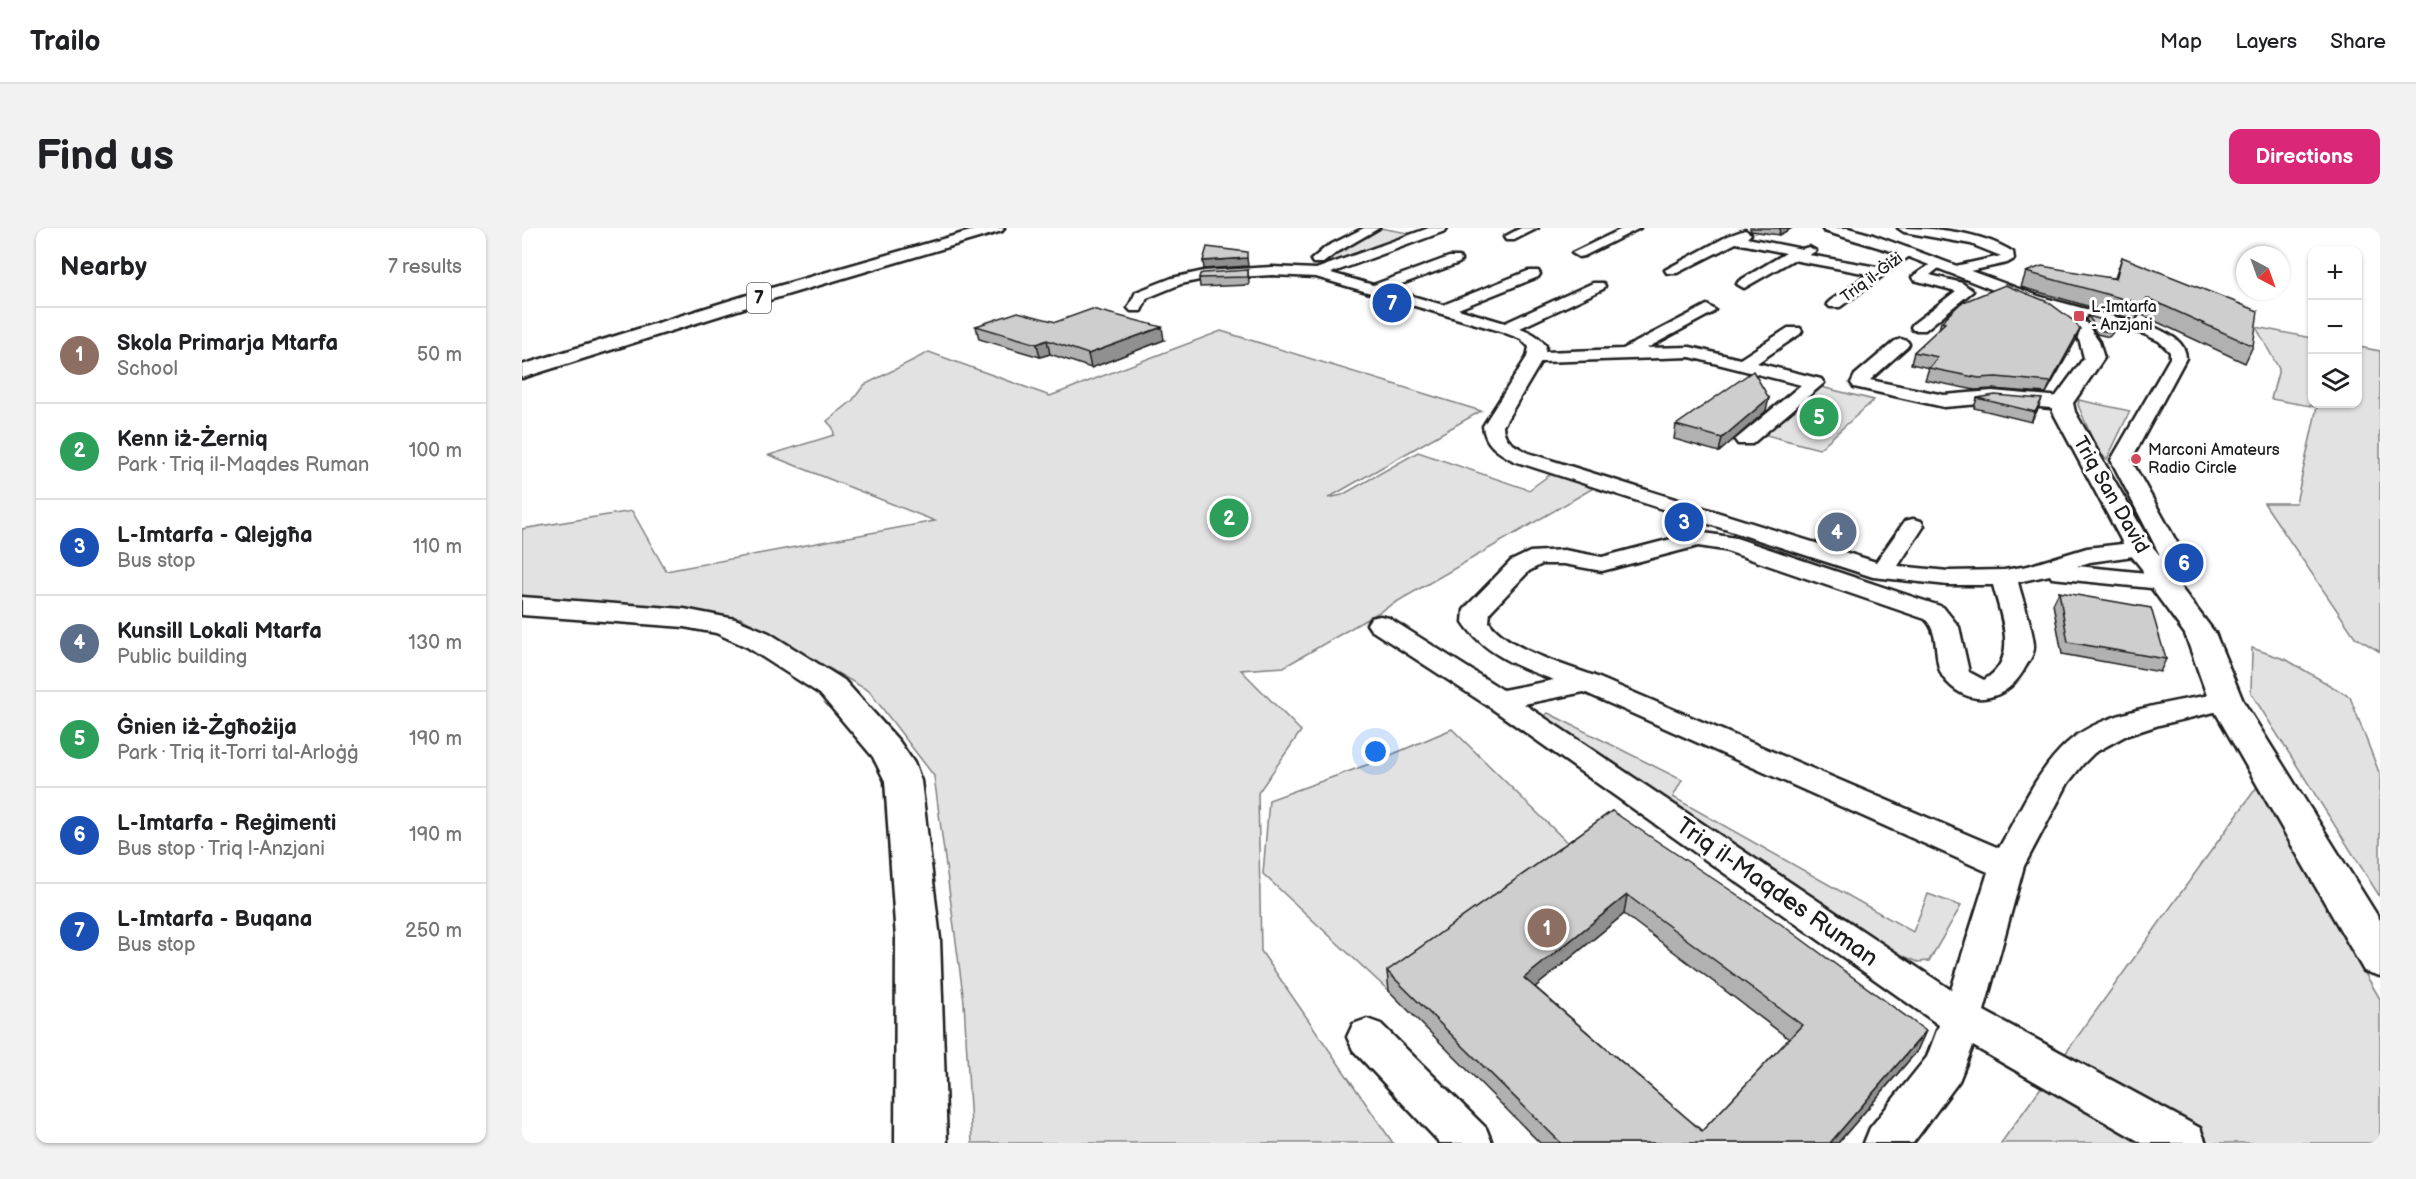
<!DOCTYPE html>
<meta charset="utf-8">
<style>
:root{--surface:#fff;--page:#f2f2f2;--text:#202124;--muted:#757577;--line:#e0e0e0;--accent:#db2777}
body{margin:0;font-family:"Balsamiq Sans",sans-serif;background:var(--page);color:var(--text)}
.controls{position:absolute;right:18px;top:18px;display:grid;overflow:hidden;border-radius:12px;box-shadow:0 2px 4px #0004}
.controls button{width:54px;height:54px;display:grid;place-items:center;padding:0;border:0;border-bottom:2px solid var(--line);background:var(--surface);color:var(--text);font:30px sans-serif}
.compass{position:absolute;left:1714px;top:18px;width:54px;height:54px;border-radius:50%;background:var(--surface);box-shadow:0 2px 4px #0004;rotate:139deg}
.you{position:absolute;left:854px;top:524px;width:21px;height:21px;margin:-15px;border:4px solid #fff;border-radius:50%;background:#1a73e8;box-shadow:0 0 0 9px #1a73e833}
.badge{display:grid;place-items:center;width:39px;height:39px;border-radius:50%;background:var(--accent);color:#fff;font-size:20px;font-weight:700}
.pin{position:absolute;translate:-50% -50%;border:3px solid #fff;box-shadow:0 2px 6px #0006}
.list{margin:0;padding:0;list-style:none}
h2{display:flex;justify-content:space-between;align-items:center;height:78px;margin:0;padding:0 24px;font-size:26px}
h2 small{font-size:20px;font-weight:400;color:var(--muted)}
.list li{display:grid;grid-template-columns:39px 1fr auto;gap:18px;align-items:center;box-sizing:border-box;height:96px;padding:0 24px;border-top:2px solid var(--line)}
.list b{display:block;font-size:22px;white-space:nowrap}
.list p{margin:0;font-size:20px;white-space:nowrap;color:var(--muted)}
.list em{font-size:20px;font-style:normal;color:var(--muted)}
.icon{flex:none;width:33px;height:33px;fill:none;stroke:currentColor;stroke-width:2;stroke-linecap:round;stroke-linejoin:round}
.map{position:relative;flex:none;width:1858px;height:915px;overflow:hidden;border-radius:12px}
header{display:flex;align-items:center;gap:36px;box-sizing:border-box;height:84px;padding:0 30px;background:var(--surface);border-bottom:2px solid var(--line)}
header strong{font-size:28px}
nav{display:flex;gap:33px;margin-inline-start:auto;font-size:21px}
.intro{display:flex;align-items:center;justify-content:space-between;box-sizing:border-box;height:144px;padding:0 36px}
h1{margin:0;font-size:42px}
.button{padding:15px 27px;border-radius:12px;background:var(--accent);color:#fff;font-size:21px;font-weight:700}
main{display:flex;gap:36px;padding:0 36px}
aside{flex:1;background:var(--surface);border-radius:12px;box-shadow:0 2px 4px #0004}
.map>svg:first-child{display:block}
</style>
<header>
<strong>Trailo</strong>
<nav><a>Map</a><a>Layers</a><a>Share</a></nav>
</header>
<div class="intro"><h1>Find us</h1><a class="button">Directions</a></div>
<main>
<aside>
<h2>Nearby<small>7 results</small></h2>
<ul class="list">
<li><span class="badge" style="background:#8d6e63">1</span><div><b>Skola Primarja Mtarfa</b><p>School</p></div><em>50 m</em></li>
<li><span class="badge" style="background:#2e9e5b">2</span><div><b>Kenn iż-Żerniq</b><p>Park · Triq il-Maqdes Ruman</p></div><em>100 m</em></li>
<li><span class="badge" style="background:#1a4fb4">3</span><div><b>L-Imtarfa - Qlejgħa</b><p>Bus stop</p></div><em>110 m</em></li>
<li><span class="badge" style="background:#5c6f8a">4</span><div><b>Kunsill Lokali Mtarfa</b><p>Public building</p></div><em>130 m</em></li>
<li><span class="badge" style="background:#2e9e5b">5</span><div><b>Ġnien iż-Żgħożija</b><p>Park · Triq it-Torri tal-Arloġġ</p></div><em>190 m</em></li>
<li><span class="badge" style="background:#1a4fb4">6</span><div><b>L-Imtarfa - Reġimenti</b><p>Bus stop · Triq l-Anzjani</p></div><em>190 m</em></li>
<li><span class="badge" style="background:#1a4fb4">7</span><div><b>L-Imtarfa - Buqana</b><p>Bus stop</p></div><em>250 m</em></li>
</ul>
</aside>
<div class="map">
<svg width="1858" height="915" viewBox="0 0 1858 915">
<rect width="100%" height="100%" fill="#fff"/>
<filter id="ink" filterUnits="userSpaceOnUse"><feTurbulence type="fractalNoise" baseFrequency=".0167" numOctaves="2"/><feDisplacementMap in="SourceGraphic" scale="12" xChannelSelector="R" yChannelSelector="G"/><feConvolveMatrix kernelMatrix="1 2 1 2 8 2 1 2 1" color-interpolation-filters="sRGB"/></filter>
<g filter="url(#ink)">
<!-- green -->
<g fill="#e2e2e2" stroke="#7f7f7f" stroke-width="1.5">
<path d="M858 0 892 6 817 34 800 33Z"/>
<path d="M1734 99 1790 110V176H1836V119L1858 123V424L1833 409 1742 275H1774L1795 179 1749 171 1757 141Z"/>
<path d="M699 103 959 183 806 270 820 267 896 224 1007 262 1030 245 1075 258 762 439 719 442 779 503 736 565 739 723 871 915H450L442 774 412 548 347 463 219 390 109 377 0 370V301L110 283 144 343 413 293 247 227 312 207 311 200 305 193 330 173 342 157 407 124 528 168Z"/>
<path d="M1299 159 1352 172 1297 221 1240 206Z"/>
<path d="M1557 172 1608 183 1585 231 1576 224 1556 177Z"/>
<path d="M1730 420 1765 432 1828 469 1858 547V669L1729 465Z"/>
<path d="M1026 485 1160 552 1151 569 1391 704 1406 666 1439 678 1407 733 1396 734 1374 725 1021 490Z"/>
<path d="M930 501 1056 625 867 763 741 646 747 572 850 535Z"/>
<path d="M1735 559 1858 771V915H1479Z"/>
</g>
<g fill="none" stroke-linecap="round" stroke-linejoin="round">
<!-- street casing -->
<g stroke="#1c1c1c" stroke-width="5">
<g id="street">
<path d="M842 0H857L814 25 801 35H791L789 32 804 19Z"/>
<path d="M907 0H925L923 3 809 45 851 57 927 29H937L939 32 937 35 866 61 921 77 1006 43H1016L1018 46 1016 49 936 81 983 95 1071 55H1081L1083 58 1081 61 998 100C1009 104 1017 108 1024 118L1023 124 1101 121 1185 77 1193 82 1190 85 1125 120 1168 119 1218 131 1266 100H1278L1280 103 1278 106 1235 135 1299 151 1302 155 1230 216H1216L1213 212 1279 157 1168 129 1019 134 981 198C982 214 993 217 1006 225L1354 334 1383 293 1391 291 1399 293 1402 298 1376 338 1426 343 1482 342 1506 338 1565 320 1618 314 1626 316 1630 321 1626 326 1568 334 1555 338 1625 345 1623 342 1638 327 1589 232 1648 130V124L1637 113 1622 106 1503 73 1501 70 1508 66 1634 100C1647 106 1664 114 1664 130L1609 232 1663 329 1643 347 1648 349 1651 354 1648 359 1639 361 1530 350 1528 347 1496 354C1501 374 1510 397 1512 417 1513 424 1508 432 1504 438 1488 470 1452 483 1425 454 1408 436 1421 408 1403 391L1202 322 1176 318 1080 343 1042 336H1020L1007 343 968 384 967 394C987 422 1043 437 1075 449L1477 620C1497 585 1514 544 1544 516 1580 482 1657 473 1704 464L1714 467 1719 473 1714 479 1637 497 1603 508 1572 525 1561 536 1546 555 1502 638 1462 783 1678 900 1684 915H1620L1451 818 1437 853 1391 915H1342L1348 900 1405 829 1417 797 966 478 849 402 845 396 849 390 858 388 867 390 981 462 1032 452C997 439 962 426 941 394L942 382 946 377 989 333 1008 324 1042 322 1080 329 1176 304 1214 310 1421 379 1437 399 1447 444 1462 452C1498 431 1479 389 1471 357H1426L1351 349 992 233C976 224 963 217 961 198L1005 129 1007 119 999 111 978 103 794 49 750 47 682 51 659 56 625 70 619 83H609L606 80 614 64 650 50 682 43 750 39 794 41ZM1062 464 1466 644 1429 762 1002 476Z"/>
<path d="M999 0H1016L992 12H984L982 9Z"/>
<path d="M1102 0H1118L1062 28 1057 29 1050 25Z"/>
<path d="M1376 0C1413 0 1458 3 1491 24L1492 31 1485 35 1434 46 1429 45 1427 42 1429 39 1479 28 1449 16 1382 4Z"/>
<path d="M1223 2 1229 6 1225 10 1280 21 1287 19 1294 23 1287 27 1355 39 1381 21 1386 20 1393 24 1318 79H1308L1305 76 1308 73 1346 46 1271 32 1222 60 1215 56 1217 53 1264 25 1214 15 1155 45H1145L1143 42 1206 8Z"/>
<path d="M1416 31 1423 35 1408 47 1440 55 1451 63 1403 102H1391L1389 99 1391 96 1434 63 1392 52 1390 49Z"/>
<path d="M1379 111 1385 113 1387 116 1385 119 1348 152 1422 167 1470 163 1540 169 1547 171 1549 175 1547 179 1540 181 1470 175 1422 179 1332 159 1329 155 1333 147 1373 113Z"/>
<path d="M845 791 859 796 964 900 970 915H918L831 822 825 809 831 796Z"/>
</g>
</g>
<!-- secondary casing -->
<g stroke="#1c1c1c" stroke-width="5">
<g id="secondary">
<path d="M1300 0H1326L1351 7 1535 75 1564 95 1577 114 1582 130 1551 175 1553 184 1630 318 1647 339 1653 352 1693 405 1721 473 1858 692V748L1842 743 1687 473 1663 406 1625 354 1620 341 1604 321 1531 184 1529 175 1562 130 1558 114 1551 103 1523 82 1379 26 1302 3Z"/>
<path d="M0 369 162 381 213 391 247 405 322 452 377 513 392 535 399 553 418 711 425 915H373L374 711 363 553 351 529 298 466 225 419 194 405 162 399 0 387Z"/>
</g>
</g>
<!-- highway casing -->
<g stroke="#1c1c1c" stroke-width="5">
<path id="highway" d="M459 0H482L480 3 244 73 0 150V137L232 65Z"/>
</g>
<!-- street -->
<use href="#street" fill="#fff" fill-rule="evenodd"/>
<!-- secondary -->
<use href="#secondary" fill="#fff" fill-rule="evenodd"/>
<!-- highway -->
<use href="#highway" fill="#fff" fill-rule="evenodd"/>
</g>
<!-- wall -->
<g fill="#b1b1b1" stroke="#1c1c1c" stroke-width="1.5" fill-rule="evenodd">
<path d="M1228 0H1270L1257 7 1229 3Z"/>
<path d="M1600 29 1731 118 1723 135 1618 86 1614 92 1499 59 1504 44 1593 50Z"/>
<path d="M726 42 727 57 678 59 677 50Z"/>
<path d="M1566 88 1606 99 1604 103 1594 101 1587 109 1575 106 1564 92Z"/>
<path d="M534 94 642 112 569 140 528 126 518 129 457 111 454 98Z"/>
<path d="M1419 94 1554 112 1524 165 1470 161 1453 162 1403 152 1407 140 1389 136 1392 124 1417 101Z"/>
<path d="M1455 170 1516 181 1509 194 1452 180Z"/>
<path d="M1244 183 1197 224 1152 211 1154 197Z"/>
<path d="M1537 364 1644 431 1638 444 1540 426 1531 376Z"/>
<path d="M1090 583 1395 823 1316 915H1018L867 763 865 743ZM1102 686 1267 811 1180 903 1013 759Z"/>
</g>
<!-- shaded-wall -->
<g fill="#909090" stroke="#1c1c1c" stroke-width="1.5">
<path d="M1258 0H1270L1257 7Z"/>
<path d="M725 30 726 38 682 41 681 33Z"/>
<path d="M1625 70 1618 86 1614 92 1620 76Z"/>
<path d="M640 99 642 112 569 140 566 126Z"/>
<path d="M1558 101 1554 112 1524 165 1529 154Z"/>
<path d="M525 112 528 126 518 129 515 116Z"/>
<path d="M1247 170 1244 183 1197 224 1200 210Z"/>
<path d="M1520 171 1516 181 1509 194 1513 184Z"/>
<path d="M1105 667 1102 686 1001 769 1002 750Z"/>
<path d="M1404 803 1395 823 1316 915H1308Z"/>
</g>
<!-- building -->
<g fill="#cecece" stroke="#1c1c1c" stroke-width="1.5" fill-rule="evenodd">
<path d="M685 19 725 24V30L681 33Z"/>
<path d="M1600 29 1736 83 1731 118 1625 70 1620 76 1504 44 1520 38 1594 51Z"/>
<path d="M726 42V49L677 50 678 46 681 45Z"/>
<path d="M1483 57 1526 74 1553 94 1558 101 1529 154 1474 149 1457 150 1407 140 1416 129 1392 124 1423 95 1419 94 1439 75Z"/>
<path d="M570 81 640 99 566 126 525 112 515 116 454 98 496 84 534 94Z"/>
<path d="M1566 88 1606 99 1595 97 1589 104 1576 102Z"/>
<path d="M1231 143 1247 170 1200 210 1154 197Z"/>
<path d="M1473 167 1520 171 1513 184 1455 170Z"/>
<path d="M1537 364 1629 380 1644 431 1546 414Z"/>
<path d="M1090 583 1256 694 1404 803 1308 915H1039L865 743ZM1105 667 1280 797 1180 903 1002 750Z"/>
</g>
</g>
<!-- markers -->
<g fill="#d1495b" stroke="#fff" stroke-width="2">
<rect x="1551" y="82" width="12" height="12" rx="3"/>
<circle cx="1614" cy="231" r="6"/>
</g>
<g text-anchor="middle" dominant-baseline="central" stroke-width="6" stroke-linejoin="round" paint-order="stroke">
<!-- far-street labels -->
<g font-size="16" fill="#1c1c1c" stroke="#fff">
<text transform="translate(1350 50) rotate(-36)">Triq il-Ġiżi</text>
</g>
<!-- far-poi labels -->
<g font-size="16" fill="#1c1c1c" stroke="#fff" text-anchor="start">
<text x="1569" y="79">L-Imtarfa<tspan x="1569" dy="18">- Anzjani</tspan></text>
<text x="1626" y="222">Marconi Amateurs<tspan x="1626" dy="18">Radio Circle</tspan></text>
</g>
<!-- shield labels -->
<rect fill="#fff" stroke="#606060" stroke-width="1.5" x="225" y="55" width="24" height="30" rx="4.5"/>
<g font-size="18" font-weight="bold" fill="#1c1c1c">
<text x="237" y="70">7</text>
</g>
<!-- street labels -->
<g font-size="20" fill="#1c1c1c" stroke="#fff">
<text transform="translate(1589 267) rotate(60)">Triq San David</text>
</g>
<!-- near-street labels -->
<g font-size="24" fill="#1c1c1c" stroke="#fff">
<text transform="translate(1255 664) rotate(35)">Triq il-Maqdes Ruman</text>
</g>
</g>
</svg>
<div class="controls">
<button>+</button>
<button>−</button>
<button><svg class="icon" aria-label="layers" viewBox="0 0 24 24"><path d="M12 4l9 5-9 5-9-5zM3 14l9 5 9-5"/></svg></button>
</div>
<svg class="compass" viewBox="-18 -18 36 36"><path d="M0-13l5 13h-10z" fill="#e53935"/><path d="M0 13l5-13h-10z" fill="#757577"/></svg>
<div class="you"></div>
<div class="pin badge" style="left:1025px;top:700px;background:#8d6e63">1</div>
<div class="pin badge" style="left:707px;top:290px;background:#2e9e5b">2</div>
<div class="pin badge" style="left:1162px;top:294px;background:#1a4fb4">3</div>
<div class="pin badge" style="left:1315px;top:304px;background:#5c6f8a">4</div>
<div class="pin badge" style="left:1297px;top:189px;background:#2e9e5b">5</div>
<div class="pin badge" style="left:1662px;top:335px;background:#1a4fb4">6</div>
<div class="pin badge" style="left:870px;top:75px;background:#1a4fb4">7</div>
</div>
</main>
